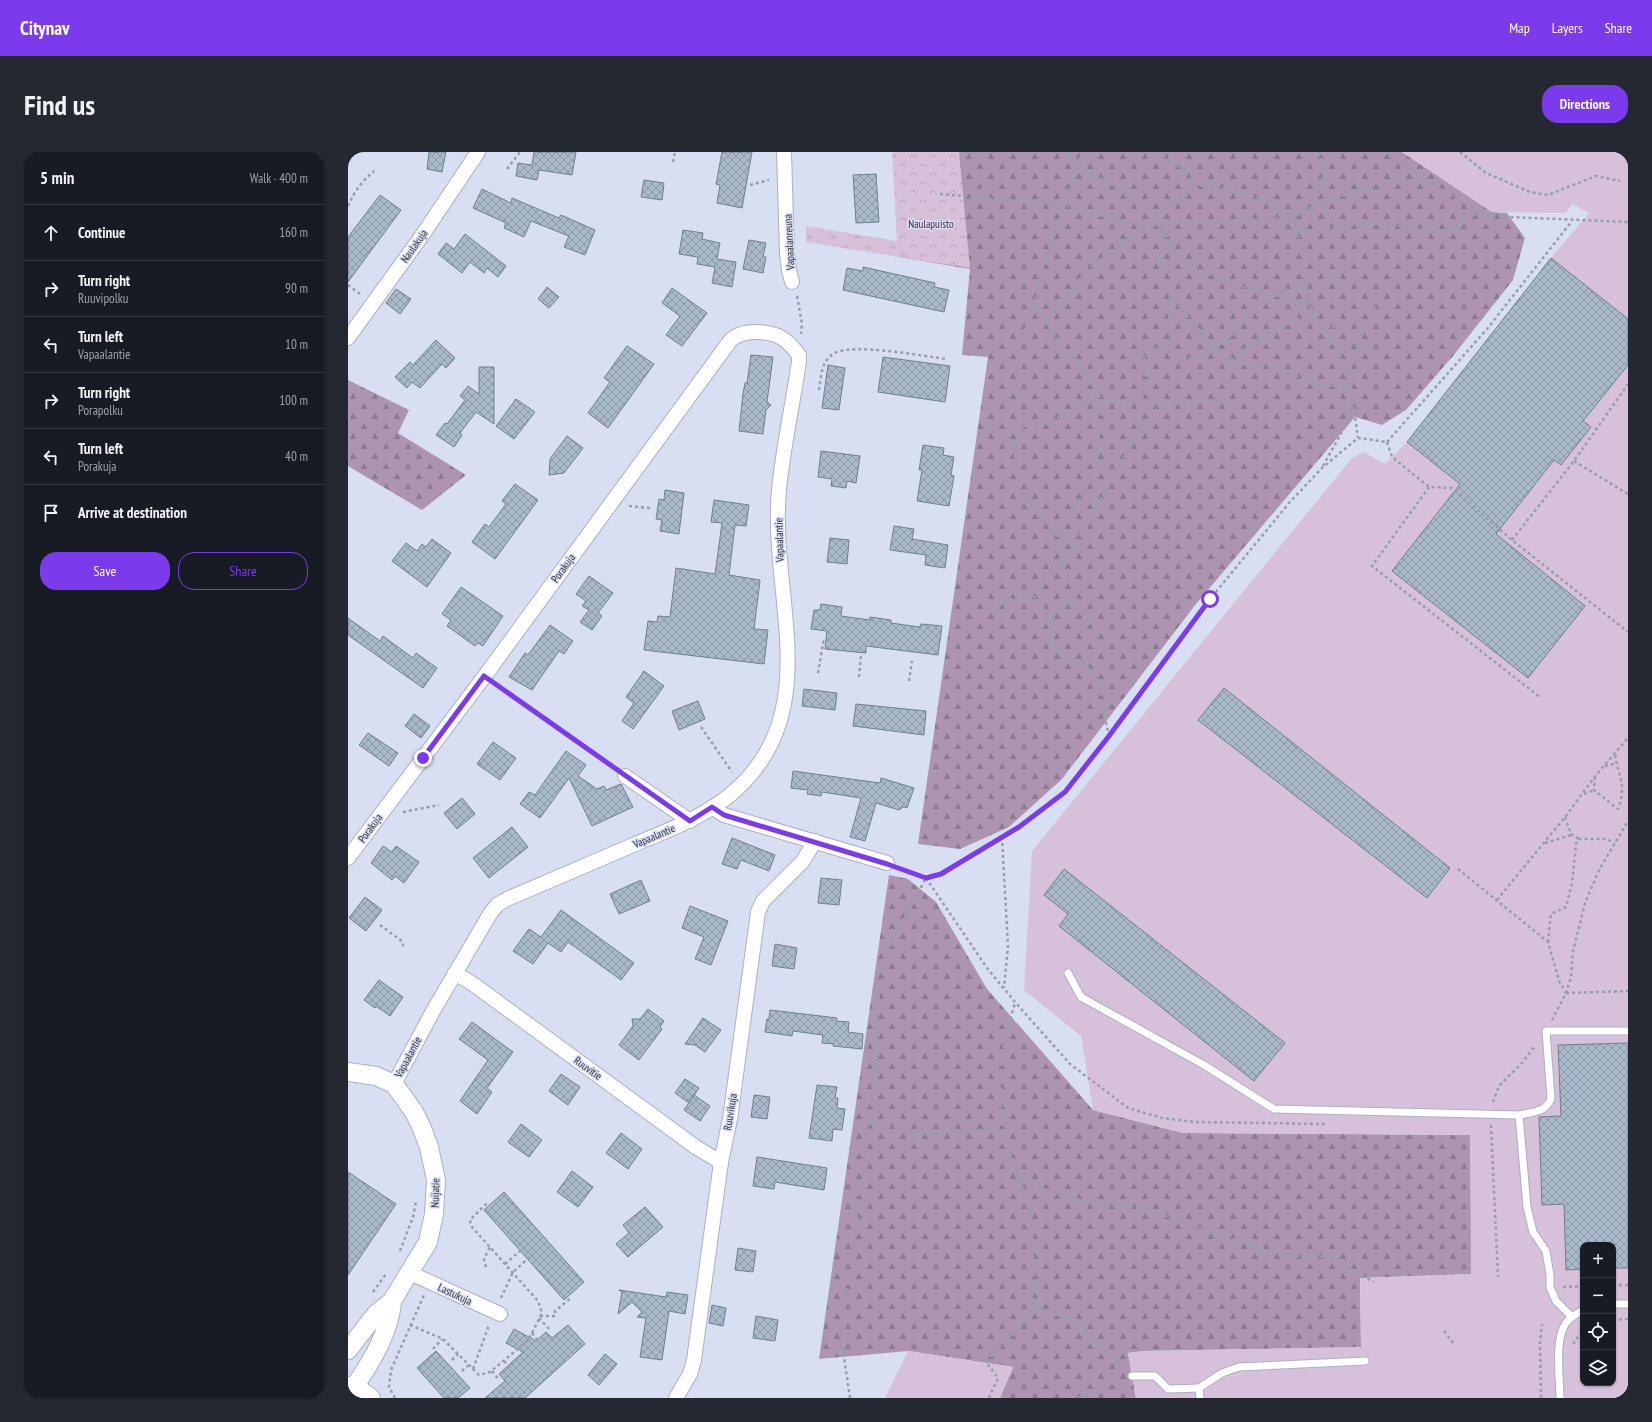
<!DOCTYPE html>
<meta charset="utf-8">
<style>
:root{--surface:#171b24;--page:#242831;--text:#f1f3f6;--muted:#9ea1a6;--line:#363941;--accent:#7c3aed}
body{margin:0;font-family:"PT Sans Narrow",sans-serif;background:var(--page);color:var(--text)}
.controls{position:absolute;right:12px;bottom:12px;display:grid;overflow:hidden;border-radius:8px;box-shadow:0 1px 3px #0004}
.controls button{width:36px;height:36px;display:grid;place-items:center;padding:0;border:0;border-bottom:1px solid var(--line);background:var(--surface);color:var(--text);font:20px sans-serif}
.stop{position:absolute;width:12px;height:12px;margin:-9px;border:3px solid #7c3aed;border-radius:50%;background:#fff}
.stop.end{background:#7c3aed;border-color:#fff;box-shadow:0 1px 4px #0008}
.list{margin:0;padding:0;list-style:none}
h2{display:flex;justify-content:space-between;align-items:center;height:52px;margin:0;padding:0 16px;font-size:17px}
h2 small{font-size:13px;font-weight:400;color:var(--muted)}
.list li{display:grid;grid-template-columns:26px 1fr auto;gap:12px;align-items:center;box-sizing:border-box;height:56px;padding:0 16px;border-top:1px solid var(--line)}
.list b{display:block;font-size:15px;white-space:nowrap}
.list p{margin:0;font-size:13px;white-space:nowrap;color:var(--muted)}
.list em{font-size:13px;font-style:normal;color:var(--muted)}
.actions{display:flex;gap:8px;padding:12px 16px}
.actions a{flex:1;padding:9px 0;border:1px solid var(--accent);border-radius:16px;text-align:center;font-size:14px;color:var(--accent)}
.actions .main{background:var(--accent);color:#fff}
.icon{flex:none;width:22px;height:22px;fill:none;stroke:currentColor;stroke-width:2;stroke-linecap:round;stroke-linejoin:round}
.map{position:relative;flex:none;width:1280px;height:1246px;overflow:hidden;border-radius:16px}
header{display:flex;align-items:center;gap:24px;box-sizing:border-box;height:56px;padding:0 20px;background:var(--accent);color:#fff}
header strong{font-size:19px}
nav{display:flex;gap:22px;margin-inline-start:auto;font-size:14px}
.intro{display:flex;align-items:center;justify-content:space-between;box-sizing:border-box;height:96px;padding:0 24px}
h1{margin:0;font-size:28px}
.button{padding:10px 18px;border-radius:16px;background:var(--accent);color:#fff;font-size:14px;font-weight:700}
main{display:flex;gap:24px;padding:0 24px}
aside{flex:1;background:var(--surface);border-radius:16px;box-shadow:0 1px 3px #0004}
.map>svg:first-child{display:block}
</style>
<header>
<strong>Citynav</strong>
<nav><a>Map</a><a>Layers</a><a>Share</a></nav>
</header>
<div class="intro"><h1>Find us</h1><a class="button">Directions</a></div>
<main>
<aside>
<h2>5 min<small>Walk · 400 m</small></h2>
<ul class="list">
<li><svg class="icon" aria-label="ahead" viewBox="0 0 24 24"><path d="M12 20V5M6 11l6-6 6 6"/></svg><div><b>Continue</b></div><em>160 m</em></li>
<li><svg class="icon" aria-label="right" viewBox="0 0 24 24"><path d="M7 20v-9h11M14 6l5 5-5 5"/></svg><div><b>Turn right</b><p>Ruuvipolku</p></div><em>90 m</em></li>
<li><svg class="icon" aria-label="left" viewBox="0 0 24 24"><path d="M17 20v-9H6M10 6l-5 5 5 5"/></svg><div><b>Turn left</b><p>Vapaalantie</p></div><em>10 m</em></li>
<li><svg class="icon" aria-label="right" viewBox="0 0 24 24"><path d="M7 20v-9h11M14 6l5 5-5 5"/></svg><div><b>Turn right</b><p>Porapolku</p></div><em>100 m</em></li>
<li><svg class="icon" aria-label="left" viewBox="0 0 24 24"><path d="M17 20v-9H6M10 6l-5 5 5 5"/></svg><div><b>Turn left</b><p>Porakuja</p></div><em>40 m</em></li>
<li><svg class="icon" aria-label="arrive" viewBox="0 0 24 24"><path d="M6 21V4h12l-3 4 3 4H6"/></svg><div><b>Arrive at destination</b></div></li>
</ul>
<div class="actions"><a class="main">Save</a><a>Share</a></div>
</aside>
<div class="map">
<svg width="1280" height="1246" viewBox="0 0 1280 1246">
<defs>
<pattern id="grass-tufts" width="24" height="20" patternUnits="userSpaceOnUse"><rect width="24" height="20" fill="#d7c1da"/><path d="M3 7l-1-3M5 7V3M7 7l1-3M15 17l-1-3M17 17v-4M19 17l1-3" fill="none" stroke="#b9a6bc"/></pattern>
<pattern id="forest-firs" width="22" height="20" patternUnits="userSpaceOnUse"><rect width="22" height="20" fill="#ad94b0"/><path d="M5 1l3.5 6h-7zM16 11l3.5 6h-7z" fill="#8d7a90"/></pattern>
<pattern id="park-crowns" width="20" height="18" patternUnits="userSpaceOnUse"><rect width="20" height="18" fill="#d7c1da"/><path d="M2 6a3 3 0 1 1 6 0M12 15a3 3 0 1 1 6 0" fill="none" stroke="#b9a6bc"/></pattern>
<pattern id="building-cross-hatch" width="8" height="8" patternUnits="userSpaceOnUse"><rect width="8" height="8" fill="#a9b9c9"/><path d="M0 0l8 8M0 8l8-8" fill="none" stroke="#8a97a4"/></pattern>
</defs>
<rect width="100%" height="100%" fill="#d9dff3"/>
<!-- grass -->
<path fill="url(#grass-tufts)" d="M458 74 549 89 551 105 458 90Z"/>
<!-- forest -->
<g fill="url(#forest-firs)">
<path d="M557 0H1054L1144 60 1159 61 1177 86 1165 128 1105 204 1058 258 1034 273 1007 265 848 452 714 627 661 675 612 697 570 692 640 205 614 203 622 117 551 105 558 83Z"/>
<path d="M0 228 61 258 50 281 118 323 74 358 0 314Z"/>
<path d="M541 723 560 727 588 750 639 837 745 958 835 981 1122 983 1124 1122 1012 1126 1013 1195 795 1199 780 1201 788 1246H652L665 1215 560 1199 471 1207Z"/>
</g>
<!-- park -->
<path fill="url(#park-crowns)" d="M544 0H611L622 116 551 105 549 89Z"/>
<!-- pitch -->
<g fill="#d7c1da" fill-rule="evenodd">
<path d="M1054 0H1280V1246H788L780 1201 795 1199 1013 1195 1012 1126 1123 1122 1122 983 835 981 745 958 733 884 676 838 684 699 1004 306 1016 300 1037 312 1059 290 1203 106 1241 61 1224 52 1218 61 1144 60ZM1235 1093H1265V1231H1235Z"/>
<path d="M560 1199 665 1215 652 1246H537Z"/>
</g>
<!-- building -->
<g fill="url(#building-cross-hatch)" stroke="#6f7f8d">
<path d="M81 0H98L94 20 79 17Z"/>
<path d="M186 0H228L224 23 191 18 189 28 168 24 170 11 184 13Z"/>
<path d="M374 0H404L394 56 369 51 372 33 368 32Z"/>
<path d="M528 22 531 70 508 71 505 23Z"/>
<path d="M296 28 316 31 314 48 293 45Z"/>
<path d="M134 37 163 51 164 46 211 66 213 63 247 78 237 103 216 95 221 84 183 69 176 85 156 76 158 71 125 56Z"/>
<path d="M32 43 53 58 0 130V85Z"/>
<path d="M335 78 355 81 354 87 372 91 369 107 388 110 384 135 364 131 367 115 349 112 350 105 331 102Z"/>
<path d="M117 82 158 114 150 125 139 116 136 121 122 110 114 121 90 102 98 91 106 97Z"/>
<path d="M401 88 418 91 415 105H418L415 121 395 117Z"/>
<path d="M1203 106 1280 167V213L1235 269 1243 275 1213 313 1206 308 1148 382 1237 454 1180 526 1044 419 1112 332 1059 290Z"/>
<path d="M515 115 587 131 586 135 601 138 596 160 495 138 499 116 515 119Z"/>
<path d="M199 135 211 145 201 156 190 147Z"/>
<path d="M324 136 359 161 334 194 318 183 332 164 314 151Z"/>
<path d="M48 137 63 147 52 162 38 151Z"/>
<path d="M88 188 107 206 98 216 94 212 72 236 64 230 59 236 47 225 62 210 65 213Z"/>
<path d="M279 194 306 212 260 276 240 261 262 230 256 226Z"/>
<path d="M403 203 425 205 419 250 423 253 418 258 415 282 391 279 395 242 397 231H399Z"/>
<path d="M535 205 602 214 597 250 530 240Z"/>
<path d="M480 213 497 216 491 258 474 256Z"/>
<path d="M131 215H146V272L128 260 112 281 114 283 106 295 88 283 97 271 99 272 117 248 112 244 120 234 131 242Z"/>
<path d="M168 247 187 260 166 287 148 274Z"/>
<path d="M219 284 235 296 216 321 201 323 202 307Z"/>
<path d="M575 293 596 296 595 303 606 305 603 323 606 324 601 354 569 349 574 318H571Z"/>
<path d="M473 299 512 304 508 331 499 329 498 336 483 334 484 327 470 325Z"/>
<path d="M167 332 190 348 147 407 124 390 137 372 141 375 158 352 154 349Z"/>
<path d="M317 338 336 341 331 382 312 379 314 368 308 367 311 347 316 348Z"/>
<path d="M366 348 401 353 398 374 387 373 381 423 412 428 406 477 420 478 416 512 296 498 300 469 309 470 310 464 322 465 328 416 367 422 374 371 363 370Z"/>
<path d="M546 374 566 377 564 387 600 393 597 416 577 413 578 403 542 398Z"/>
<path d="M482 386 501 388 499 412 479 410Z"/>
<path d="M84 387 103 401 79 435 44 409 58 391 69 399 74 392 78 395Z"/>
<path d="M241 424 265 441 250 461 254 464 244 478 232 470 241 458 234 454 238 449 228 442Z"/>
<path d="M113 435 155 464 135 494 130 491 127 494 99 474 103 468 94 462Z"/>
<path d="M473 452 494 455 493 464 522 468V465L543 468V471L572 475 573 472 594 474 590 503 518 494V501L477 497 479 479 463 477 466 458H472Z"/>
<path d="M0 466 32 489 35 484 65 506 68 501 89 516 75 536 0 483Z"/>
<path d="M202 473 225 489 216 502 211 499 184 538 161 525 177 501 180 503Z"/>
<path d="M296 519 316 534 285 577 274 569 286 551 278 545Z"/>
<path d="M876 536 1102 716 1079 746 850 568Z"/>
<path d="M456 537 489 541 487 558 454 554Z"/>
<path d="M350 549 357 567 331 578 324 559Z"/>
<path d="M508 552 578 559 576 583 505 574Z"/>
<path d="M66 562 82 574 73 586 57 574Z"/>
<path d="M20 581 50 601 41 614 11 593Z"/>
<path d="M145 590 168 606 152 628 129 612Z"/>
<path d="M218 599 238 613 230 624 249 637 256 634 258 638 273 632 285 655 244 674 221 626 192 666 172 652 181 640 187 643Z"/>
<path d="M445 619 532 631 533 626 566 636 559 656 555 655 551 658 528 651 517 689 502 685 513 646 474 640 473 644 459 642 460 638 443 636Z"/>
<path d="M114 646 127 662 109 677 96 661Z"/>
<path d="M164 675 180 695 141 726 125 706Z"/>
<path d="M384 686 427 703 421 719 393 708 389 717 374 712Z"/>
<path d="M35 694 44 700 48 694 71 710 56 731 47 724 44 728 23 711Z"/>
<path d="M716 717 937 891 906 929 711 774 720 762 696 743Z"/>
<path d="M473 726 494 728 491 753 470 751Z"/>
<path d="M293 728 302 749 271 762 262 742Z"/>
<path d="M17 745 34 758 18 779 1 766Z"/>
<path d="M342 754 380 769 363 813 347 807 356 785 334 776Z"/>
<path d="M213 758 286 811 273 828 220 790 213 800 200 791 185 812 165 799 181 777 193 785Z"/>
<path d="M427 792 449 796 446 817 424 814Z"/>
<path d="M31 828 55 845 42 864 28 854 27 856 16 848Z"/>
<path d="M300 857 316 869 312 875 314 877 291 908 271 893 285 874 284 867H292Z"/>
<path d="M422 858 489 866 488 869 501 870 500 880 515 882 514 897 485 894 486 892 474 891 475 883 445 879 444 884 417 880 419 867H421Z"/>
<path d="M355 866 373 878 357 900 347 893 337 892Z"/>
<path d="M124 870 165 900 139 936 144 940 129 962 112 949 140 908 111 887Z"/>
<path d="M1280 891V1116H1265V1093H1235V1117L1218 1118 1216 1052 1194 1053 1191 965 1213 964 1210 893Z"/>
<path d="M213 922 232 935 220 953 201 939Z"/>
<path d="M337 927 351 936 341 951 327 941Z"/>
<path d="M469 933 489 935 487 946H490L489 956 497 957 494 978 485 977 484 989 461 986Z"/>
<path d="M346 943 362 954 352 969 336 958Z"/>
<path d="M406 943 422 945 419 967 403 965Z"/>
<path d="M173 972 194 988 181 1005 160 990Z"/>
<path d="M273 981 294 997 280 1017 258 1001Z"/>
<path d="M409 1005 479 1016 476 1038 427 1030 426 1037 405 1034Z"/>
<path d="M224 1019 245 1035 230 1055 209 1040Z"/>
<path d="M0 1020 48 1052 0 1123Z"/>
<path d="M156 1040 236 1130 216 1148 136 1058Z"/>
<path d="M297 1055 315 1075 280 1105 268 1092 281 1081 275 1073Z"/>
<path d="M390 1096 408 1099 405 1120 387 1118Z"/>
<path d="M271 1138 318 1145 319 1140 340 1143 337 1162 321 1159 314 1208 292 1205 298 1166 289 1165 294 1160 284 1150 270 1162 274 1140Z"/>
<path d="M364 1153 378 1156 375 1174 361 1171Z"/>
<path d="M408 1164 430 1168 427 1189 405 1186Z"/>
<path d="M220 1173 237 1192 177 1246H137L157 1229 151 1222 175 1200 158 1191 166 1177 188 1189 198 1180 204 1186Z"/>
<path d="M88 1199 122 1236 110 1246H96L69 1216Z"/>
<path d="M257 1202 269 1212 251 1233 240 1223Z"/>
</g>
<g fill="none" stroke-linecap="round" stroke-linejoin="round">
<!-- service casing -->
<g stroke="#aab0c4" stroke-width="9">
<g id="service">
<path d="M720 821 733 845 856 913 926 957 1171 963C1185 960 1199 960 1203 946L1198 879H1280"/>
<path d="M1171 963 1179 1055 1185 1080 1198 1099 1202 1123V1135L1208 1149 1224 1165"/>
<path d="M1265 1152H1280"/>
<path d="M784 1224H807L820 1237 851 1236"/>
<path d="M852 1246 851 1236 874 1221 891 1215 1017 1209"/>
<path d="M1212 1246C1212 1227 1206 1187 1218 1171 1222 1165 1229 1162 1235 1158"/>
</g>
</g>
<!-- minor casing -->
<g stroke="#aab0c4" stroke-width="16">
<g id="minor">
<path d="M436 0 439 101 441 118 444 130"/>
<path d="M0 186 73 85 130 0"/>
<path d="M277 624 342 669"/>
<path d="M364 655 376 663 539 711"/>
<path d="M0 706 136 525 382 189C394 176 425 178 438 189 443 193 447 198 451 203V209C445 252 435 295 431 338 421 444 480 562 382 643 354 666 318 679 285 693 243 711 202 729 159 747L149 753 142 762 85 859 46 932"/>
<path d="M107 821 125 832 349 996 373 1010"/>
<path d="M62 1121 152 1162"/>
<path d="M328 1246 342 1222 346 1208 373 1010 382 967 410 760 415 749 455 709 467 689"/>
</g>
</g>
<!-- tertiary casing -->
<g stroke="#aab0c4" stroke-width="20">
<g id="tertiary">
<path d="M0 920 28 924 46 932 66 960 73 974 81 995 88 1028 86 1062 80 1090 44 1149 28 1162 0 1198"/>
<path d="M0 1234H7L23 1246"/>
<path d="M0 1244C19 1217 42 1182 44 1149"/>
</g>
</g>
<!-- path -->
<g stroke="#989dac" stroke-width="2.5" stroke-dasharray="3 3" stroke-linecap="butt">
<path d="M626 0 636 45"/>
<path d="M722 0C731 34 708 72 698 104 694 120 690 136 686 152L712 191 732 212 754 249 749 308 735 342 710 383 714 416 727 430V445L702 468C700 518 737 498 751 530 754 536 753 547 754 554 756 564 759 574 761 584"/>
<path d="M738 0 725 12 797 50 813 72 826 99 851 118 891 134 928 143 949 152H962"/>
<path d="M816 0 846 31 895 40 946 65 963 158 991 202"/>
<path d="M972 0 981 77 982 163 991 202 1002 229 1010 286"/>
<path d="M1037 0 1095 39 1139 64 1280 70"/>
<path d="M1112 0 1138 21 1182 40 1200 43 1248 24 1272 29"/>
<path d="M325 10 327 0"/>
<path d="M159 17 172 0"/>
<path d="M402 33 421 28"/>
<path d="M592 42 716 53 795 75"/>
<path d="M0 54C6 40 14 29 26 19"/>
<path d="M807 64 855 32 892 17 899 0"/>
<path d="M813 74V107L821 143 876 206 899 213 925 214 964 231 1003 236"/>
<path d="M949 80 1021 71 1099 79 1131 60"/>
<path d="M0 133 12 142"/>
<path d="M449 144 454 172 453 182"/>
<path d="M686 152 671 196 669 220 675 274 666 297 671 335 692 363 710 383"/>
<path d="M698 171 741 116 795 76 822 70H861L946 65 964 55 1008 39 1042 30 1057 13"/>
<path d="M841 206 862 200 878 190 904 159 928 143 958 128"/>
<path d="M1000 224 1008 195 1028 154"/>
<path d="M471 238C473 225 473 210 485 202 503 190 574 204 598 207"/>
<path d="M754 249 792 251 798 239 796 200 823 192 821 174V144"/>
<path d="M675 274 698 271 717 262 750 241"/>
<path d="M1039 290 1044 305 1081 335 1104 336 1164 388 1280 480"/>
<path d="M1039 290 1139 177 1224 69"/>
<path d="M1226 309 1280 342"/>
<path d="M975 314 1006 258"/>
<path d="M1081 335 1024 414 1193 546"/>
<path d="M281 354 301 356V354"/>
<path d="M1164 388 1226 309 1280 232"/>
<path d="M714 416 806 253 880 247 884 205 963 158"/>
<path d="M727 445 733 460 745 471 747 489 732 512"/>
<path d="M641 460C660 449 670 439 693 447"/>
<path d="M702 468C699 462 693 454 693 447 691 432 703 417 713 407"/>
<path d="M470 521 476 486"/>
<path d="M511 525 513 502"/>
<path d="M561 529 564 509"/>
<path d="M148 533 265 615"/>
<path d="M353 575 384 620"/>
<path d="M1257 614 1269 611"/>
<path d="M1247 625 1246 638 1270 657C1280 630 1269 624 1267 601"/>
<path d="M1236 642 1246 638"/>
<path d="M55 660 91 653"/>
<path d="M1217 665 1223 682 1231 687"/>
<path d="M654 685 660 794 656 836"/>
<path d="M1197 691 1223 683"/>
<path d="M553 717 578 726"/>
<path d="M1110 717 1200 790 1211 829 1218 841"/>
<path d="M578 726 639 816 667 850 722 912 780 956 814 966 847 970 977 972"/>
<path d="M1149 748 1217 665 1248 623 1280 586"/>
<path d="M32 773 55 790V796"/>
<path d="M1200 790 1203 762 1218 755 1224 731 1228 692 1231 687H1259L1267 692"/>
<path d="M1218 841 1280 839"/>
<path d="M1204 868 1218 841 1223 825 1225 799 1237 751 1251 718 1280 669"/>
<path d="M1145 950 1151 934 1174 911 1187 894"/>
<path d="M522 969 568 982 654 978"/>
<path d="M1143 973 1150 1125"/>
<path d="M672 1028 708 1042 754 1053 790 1055 935 1104 987 1105 1001 1116 1026 1130"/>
<path d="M52 1099 65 1065 68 1050"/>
<path d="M157 1112 179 1093"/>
<path d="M138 1115 136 1107 142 1095"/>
<path d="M1265 1133H1280"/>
<path d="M1215 1135 1235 1134"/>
<path d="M25 1140 38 1122"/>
<path d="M153 1146 165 1120 185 1102"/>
<path d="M686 1153 728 1170 777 1216"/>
<path d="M192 1164H207V1159L224 1145"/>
<path d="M191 1166 203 1179"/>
<path d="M1265 1168 1280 1167"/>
<path d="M62 1173 95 1187 131 1223 142 1220 177 1191 183 1183 194 1161 190 1149 123 1074 122 1068 139 1051"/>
<path d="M1096 1179 1106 1192"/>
<path d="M184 1181 191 1190"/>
<path d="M1225 1192 1235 1178"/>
<path d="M85 1197 94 1187"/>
<path d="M104 1208 110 1202"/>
<path d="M156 1209 163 1217"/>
<path d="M125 1217 141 1173"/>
<path d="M114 1219 121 1213"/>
<path d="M144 1219 151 1228"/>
<path d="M47 1246 41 1235 43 1218 76 1143"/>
<path d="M502 1246 493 1184 522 969 531 840 543 792 578 726 593 722 671 675 717 640 761 584 862 447 942 350 974 316 1010 286 1039 290"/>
<path d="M641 1246 650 1226 639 1211 643 1204 670 1177 686 1153 684 1062 654 978 652 921 657 885 667 851"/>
<path d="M730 1246 774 1228"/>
<path d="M1193 1246 1192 1191 1194 1172"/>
</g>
<!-- service -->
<use href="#service" stroke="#fff" stroke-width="7"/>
<!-- minor -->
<use href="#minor" stroke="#fff" stroke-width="14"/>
<!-- tertiary -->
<use href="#tertiary" stroke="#fff" stroke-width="18"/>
</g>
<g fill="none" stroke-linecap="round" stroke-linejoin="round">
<!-- route -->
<path stroke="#7c3aed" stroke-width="5" d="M75 606 136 524 342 669 364 655 376 663 539 712 578 726 593 722 671 675 717 640 761 584 862 447"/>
</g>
<g text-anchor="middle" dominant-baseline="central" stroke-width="3" stroke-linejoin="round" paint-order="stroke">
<!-- park labels -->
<g font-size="11" fill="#48264e" stroke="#d9dff3">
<text x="583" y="72">Naulapuisto</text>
</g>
<!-- street labels -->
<g font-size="11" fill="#32353d" stroke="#d9dff3">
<text transform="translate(441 90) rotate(-93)">Vapaalanreuna</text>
<text transform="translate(66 94) rotate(-55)">Naulakuja</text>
<text transform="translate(431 388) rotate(-92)">Vapaalantie</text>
<text transform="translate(215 416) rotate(-54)">Porakuja</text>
<text transform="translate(22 676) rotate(-54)">Porakuja</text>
<text transform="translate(306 684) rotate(-23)">Vapaalantie</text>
<text transform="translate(60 905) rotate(-62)">Vapaalantie</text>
<text transform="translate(240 916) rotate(36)">Ruuvitie</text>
<text transform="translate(382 960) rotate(-81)">Ruuvikuja</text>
<text transform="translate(87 1041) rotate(-88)">Nuijatie</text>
<text transform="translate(107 1142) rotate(25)">Lastukuja</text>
</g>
</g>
</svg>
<div class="controls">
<button>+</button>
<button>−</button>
<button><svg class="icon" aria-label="locate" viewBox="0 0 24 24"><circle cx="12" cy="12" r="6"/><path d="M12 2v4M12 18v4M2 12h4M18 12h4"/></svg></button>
<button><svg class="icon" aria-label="layers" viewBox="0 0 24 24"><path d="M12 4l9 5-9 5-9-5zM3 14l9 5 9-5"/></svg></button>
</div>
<div class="stop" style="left:862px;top:447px"></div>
<div class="stop end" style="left:75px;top:606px"></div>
</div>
</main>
